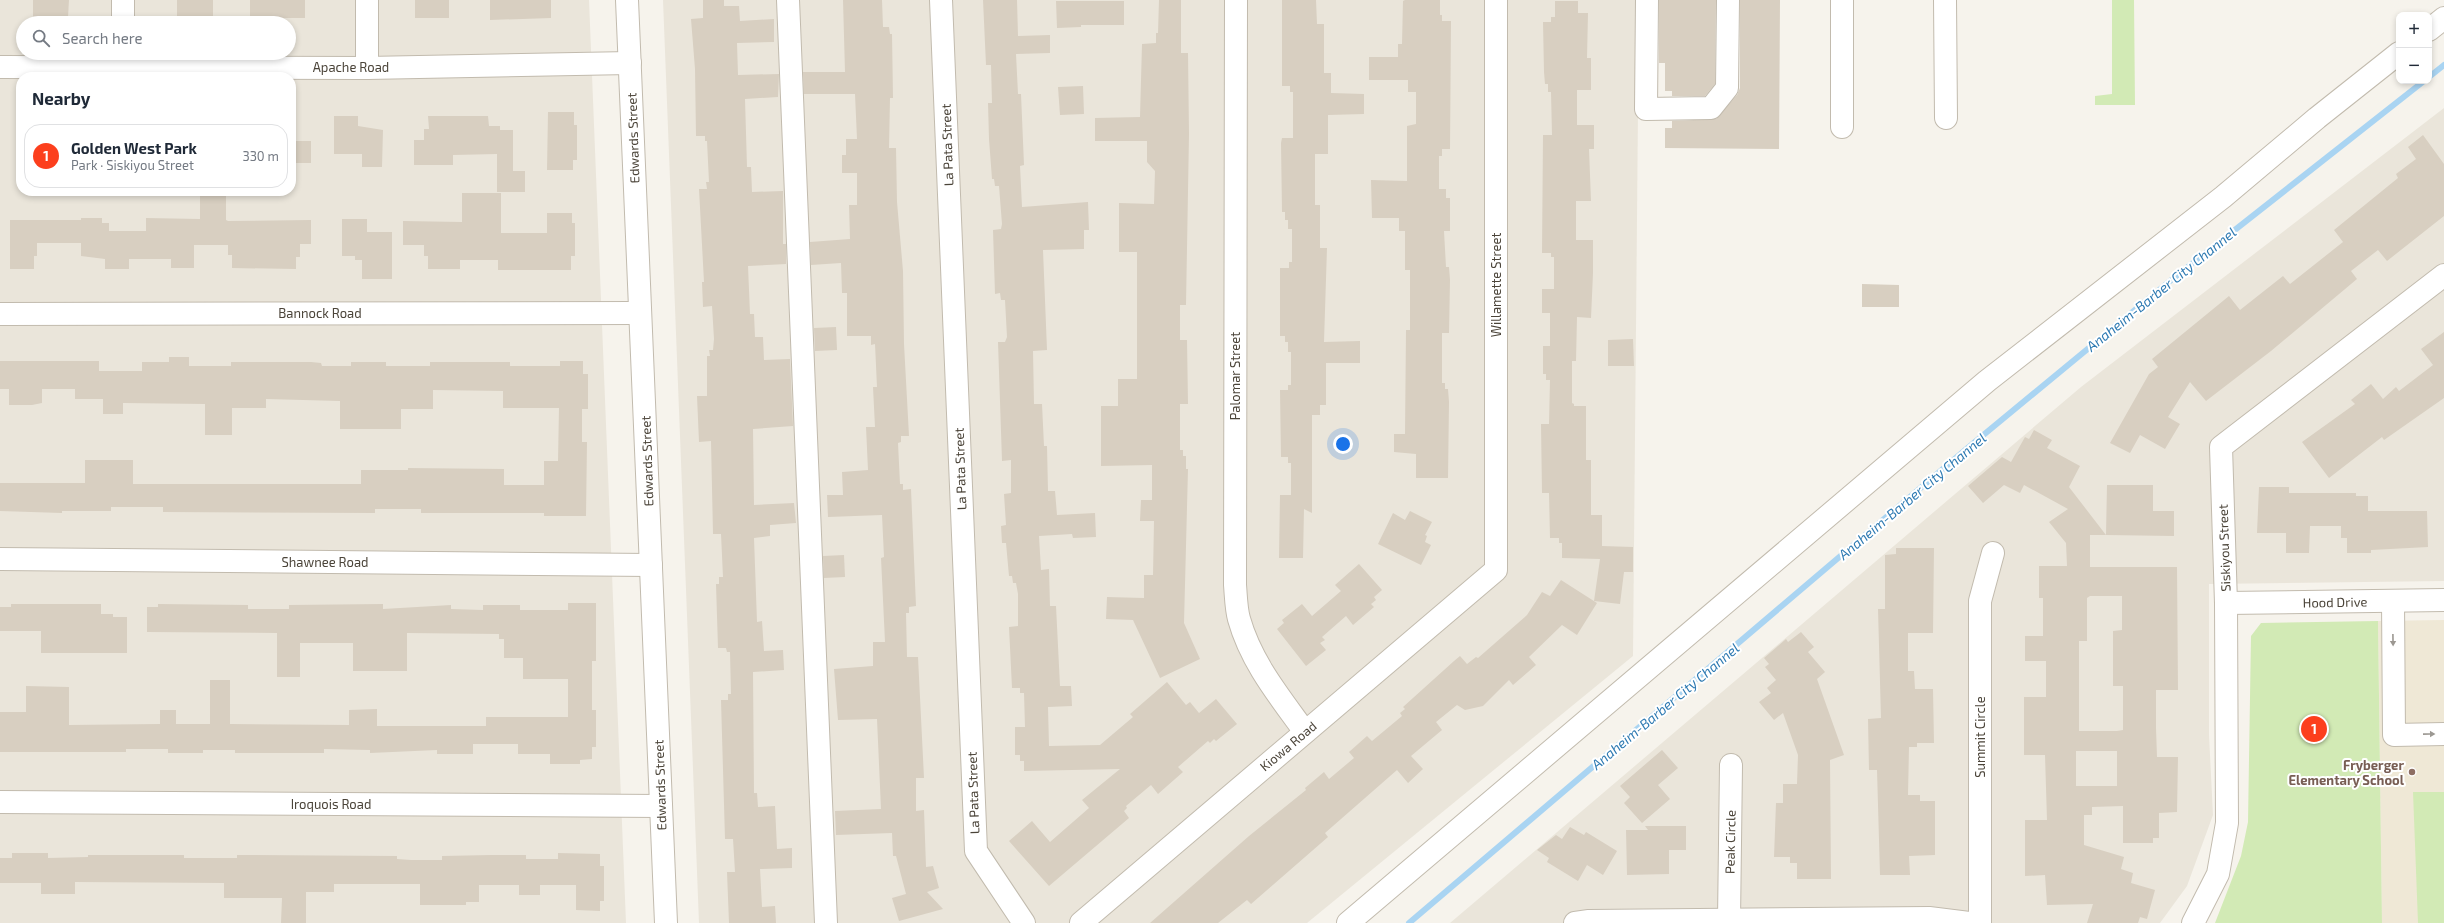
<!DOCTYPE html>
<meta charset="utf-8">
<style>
:root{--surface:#fff;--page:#f2f2f3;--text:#1f2937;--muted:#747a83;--line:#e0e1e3;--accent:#fc3f1d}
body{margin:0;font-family:"Exo 2",sans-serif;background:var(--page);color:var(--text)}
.controls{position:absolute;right:12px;top:12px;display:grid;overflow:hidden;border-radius:8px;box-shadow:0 2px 6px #0003}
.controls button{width:36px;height:36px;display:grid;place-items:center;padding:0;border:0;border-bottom:1px solid var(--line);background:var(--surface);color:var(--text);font:20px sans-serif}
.you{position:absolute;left:1343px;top:444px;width:14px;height:14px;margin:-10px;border:3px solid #fff;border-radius:50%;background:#1a73e8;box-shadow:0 0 0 6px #1a73e833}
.badge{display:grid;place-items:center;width:26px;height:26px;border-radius:50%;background:var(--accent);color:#fff;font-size:13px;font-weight:700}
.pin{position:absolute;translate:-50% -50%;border:2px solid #fff;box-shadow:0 1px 4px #0006}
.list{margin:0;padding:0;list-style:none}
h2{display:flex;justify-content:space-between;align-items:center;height:52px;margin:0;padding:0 16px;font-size:17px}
h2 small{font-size:13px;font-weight:400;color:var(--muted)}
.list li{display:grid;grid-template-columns:26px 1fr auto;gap:12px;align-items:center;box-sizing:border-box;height:64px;margin:0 8px 8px;padding:0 8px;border:1px solid var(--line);border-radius:16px}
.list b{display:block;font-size:15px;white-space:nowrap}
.list p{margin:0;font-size:13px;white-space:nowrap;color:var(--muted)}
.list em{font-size:13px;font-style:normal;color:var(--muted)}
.icon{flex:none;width:22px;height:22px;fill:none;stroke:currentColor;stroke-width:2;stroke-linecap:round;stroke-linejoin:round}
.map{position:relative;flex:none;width:2444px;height:923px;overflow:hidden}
.search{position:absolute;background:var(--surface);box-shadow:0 2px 6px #0003;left:16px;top:16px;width:280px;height:44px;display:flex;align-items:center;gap:10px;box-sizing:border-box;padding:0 14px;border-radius:22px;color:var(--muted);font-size:15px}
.panel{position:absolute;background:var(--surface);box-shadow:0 2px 6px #0003;left:16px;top:72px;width:280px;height:124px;border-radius:16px}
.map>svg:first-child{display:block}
</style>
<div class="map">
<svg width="2444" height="923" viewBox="0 0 2444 923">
<rect width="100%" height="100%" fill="#f6f3ec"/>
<!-- residential -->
<g fill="#eae5da" fill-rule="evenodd">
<path d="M0 0H589L626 923H0ZM23 23H289V53H23ZM21 77H291V191H21Z"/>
<path d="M663 0H1639L1633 656 1307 923H699Z"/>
<path d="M2444 108V581L2209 584V735L2213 815 2187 886 2160 923H1450L2081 387Z"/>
</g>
<!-- education -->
<path fill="#efe8d6" d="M2444 620V923H2382L2378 621Z"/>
<!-- green -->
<g fill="#d2eab5">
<path d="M2112 0H2134L2135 105H2095V96L2112 94Z"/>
<path d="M2378 621 2382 923H2215L2241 856 2248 822 2251 636 2261 623Z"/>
<path d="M2413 792H2444V923H2418Z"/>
</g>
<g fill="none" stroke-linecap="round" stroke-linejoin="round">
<!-- stream -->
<g stroke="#a9d4f2" stroke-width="6">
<path d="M2429 77 2444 65"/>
<path d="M1409 923 1964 451 2170 281 2424 81"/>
</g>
</g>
<!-- building -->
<g fill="#d8cfc1" fill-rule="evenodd">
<path d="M33 0H69L68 17H33Z"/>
<rect x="177" y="0" width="36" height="16"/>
<rect x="250" y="0" width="55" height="18"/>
<rect x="415" y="0" width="34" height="18"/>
<path d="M490 0H551V18L490 20Z"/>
<path d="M703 0H724V6H739L740 21 774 19V42L737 43 738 75 779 74 778 97 745 99 747 167H751L752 192 783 191V244H786V264L748 266 750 314H754L755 337H763L764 360 790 359 793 426 753 429 754 505 794 503 796 523 770 525V536L754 538 757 622 762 621 764 651 783 650 784 670 753 672 754 793H757L758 807 775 806 777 849 792 848V868L760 869 762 907 775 906 776 923H729L727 872H735L733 839H725L721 700H728V694H731L730 652H727L726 648H718L716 584H719V577H723L721 534H713L711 441 699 442 697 396H707V356H710L709 350H713L714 339 712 306 703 307 702 282H704L699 189H707L706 182H709L707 141H705V136H696L695 69 691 19 703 18Z"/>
<path d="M843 0H882L883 27H889L890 34H892L893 98H890L889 148H896L897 202 903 271 904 344 909 436H901V442L898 443 900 484H903V490L911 489 916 606 909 607V613H906L907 657H918L924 778H916V811L924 810 926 867 933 866 939 888 927 892 943 909 899 921 892 898 906 894 896 856H893L892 833 836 835 835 811 881 809 877 719 838 720 834 669 873 666V642H885L881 558 884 557 882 515 828 517 827 495H843L842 472 868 470 866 427H875L873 387H877L875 344 871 345V336H847V293H842L841 263 811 265 810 242 850 239 849 205H857V173H842V155H846V139H857L855 94H804L803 72H845Z"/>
<path d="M983 0H1017L1018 36 1050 35V53L1016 54 1018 94H1021L1024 165 1020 166 1022 207 1088 202 1089 230H1084V249L1043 250 1047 350 1033 351 1034 404H1042L1044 446H1047L1048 491H1055L1057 515 1095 513 1096 537 1073 538 1072 534 1039 536 1041 570 1049 569 1050 606H1056L1060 686H1071L1072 706 1048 707 1049 746 1100 745 1133 717 1130 714 1167 682 1186 705 1190 702 1199 713 1216 699 1237 724 1216 741 1214 739 1210 743 1208 741 1178 767 1183 772 1158 794 1151 785 1126 806 1127 808 1124 811 1129 818 1049 886 1009 841 1032 821 1050 842 1089 808 1082 800 1120 769 1024 771V761H1020V755H1015V727H1025L1024 693H1020V688H1012L1009 627 1018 626V594L1016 583H1013L1012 576H1009L1006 543H1002L1001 526 1006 525 1004 494 1011 493V460L1002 461 998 342H1005L1007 337 1005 300H1001L1000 293 995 294 993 230 1001 229 1002 224 999 186H995L994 179H992L989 139 988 103H992L991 65H986Z"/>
<path d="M1159 0H1181V53H1188L1189 134 1186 305H1180V340H1187L1188 404H1180V450H1183V456H1186V469H1188L1184 623 1200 659 1160 678 1133 620 1106 619 1107 597 1144 598V575H1153L1154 521H1140L1141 500H1152V465L1101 466V406H1118V379H1137V252H1119V203L1154 204 1155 171 1147 162V141H1095V118L1140 117 1142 44 1156 43V33H1158Z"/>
<path d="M1282 0H1316L1317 24H1324V73H1331V93L1364 94V114L1328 115V154H1315V205H1320V248H1327L1324 342 1360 341V363H1326V405H1320V415H1312V513L1304 509 1303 558H1279L1280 495H1291V463H1288V457H1281L1280 390H1288V385H1291V352H1288V342H1285V336H1280V268H1289V262H1292V229H1288V220H1285V212H1282L1281 143 1282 138H1293V92H1290V86H1282Z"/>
<path d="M1405 0H1440V15H1442V21H1451L1450 149H1442V156H1439V189H1446V198H1450V231H1444L1446 267H1449L1450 280 1449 333H1442V383H1445V389H1448L1449 402 1448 478H1416V454L1394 452V434H1405L1406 330H1410V270H1405V231H1399V218H1372L1371 180 1407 181V126L1416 124V92H1408V80H1369V57H1398V44H1402L1403 1Z"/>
<path d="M1659 0H1716L1715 84 1705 96H1672V91H1665V63H1659Z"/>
<path d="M1740 0H1780L1779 149 1665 148V128H1672V121L1716 119 1737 95 1740 88Z"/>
<path d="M1056 1H1124V25H1081V27L1057 28Z"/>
<path d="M1555 1H1578V13H1588L1587 58H1591V90H1577V125H1594V149H1589L1591 201H1576V240H1593V273L1591 318 1577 317 1576 361H1572V403L1574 404V406H1586V460H1591V515H1602V546L1633 547V572H1624L1620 604 1594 601 1600 559 1562 558V543H1559V538H1550L1549 493H1542L1541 424H1549L1550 380H1546V374H1543V346H1550V313H1542V289H1554V257H1551V253H1542L1543 135H1552L1551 92H1548V84H1545L1544 72 1543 22H1551V17H1555Z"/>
<path d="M1083 86 1084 114 1060 115 1058 87Z"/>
<path d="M548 112H574V125H577V160H573V170H547Z"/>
<path d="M334 116H358V126L383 130 382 167H362V154H334Z"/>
<path d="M428 116H488L489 126H500V130H513V171H525V192H497V154L453 155V165H414V140H424V129H429Z"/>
<path d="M2423 135 2444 164V216L2387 261 2378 250 2351 271 2357 279 2271 351 2206 401 2190 382 2168 417 2180 424 2165 449 2140 435 2130 453 2110 443 2149 374 2158 367 2152 359 2229 296 2240 310 2283 276 2290 284 2343 242 2334 230 2398 178 2396 174 2416 159 2408 147Z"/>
<rect x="291" y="141" width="20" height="22"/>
<path d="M462 193H501V233H547V213H572V223H575V256H571V270H498V260H460V269H428V256H424V245H403V221L462 222Z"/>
<path d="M200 194H226V220L228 221 311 220V244H300V257H296V269L232 268V255H228V245H194V268H171V259H129V269H105V259L81 256V243H37V256H34V269H10V220H81V218H102V223H109V231H146V218L200 219Z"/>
<path d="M342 219H367V232H392V279H362V260H355V256H342Z"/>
<path d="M1862 284 1899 285V307H1862Z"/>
<path d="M836 327 837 350 815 351 814 328Z"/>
<path d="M2444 332V398L2384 440 2382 437 2329 478 2302 442 2355 404 2351 400 2371 384 2383 399 2396 387 2399 391 2433 365 2421 349Z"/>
<path d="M1633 339 1634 366H1608V340Z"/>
<path d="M169 357H189V366H231V362H311L321 363 322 366H351V362H386V366H430V362H510V366H560V361H583V374H588V409H582V442H587L586 516H544V513H421V509H375V513L163 512V507H111V511H62V513L0 511V483H85V460H133V484H361V470H408V468L504 469V485H544V461H558L559 408H503V391L433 390V409H401V429H340V401L266 399V408H232V435H205V404L123 403V414H103V399H75V389H42V403L32 405H9V389H0V361H99V371H142V362H169Z"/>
<path d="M2034 430 2052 440 2047 448 2080 466 2069 487 2106 535H2090V567H2177L2178 690H2156V728L2157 757H2178L2177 812 2159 813V838H2153V843H2123V806L2092 807V815H2084V845L2124 857 2121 869 2133 873 2131 883 2155 890 2147 919 2140 917 2138 923H2087L2093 904 2047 905 2045 875 2025 876V820H2047L2045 755H2024V697H2046V661H2025V636H2043V598H2039V566H2067L2066 543 2049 522 2068 509 2024 485 2020 493 2004 485 1983 503 1968 486 2002 457 2011 462 2025 437 2029 439ZM2090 596H2122V630L2113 631V686H2123V730L2117 731H2079V641H2087V598ZM2076 751H2117V786H2076Z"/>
<path d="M2107 485H2153V511H2174V536L2106 535Z"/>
<path d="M2259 487H2289V493H2356V496H2368V511H2427L2428 547 2371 550V553H2347V538H2341V526H2310L2309 553H2286V533H2257Z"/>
<path d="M1410 511 1432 522 1425 535 1427 536 1425 542 1431 545 1421 565 1378 544 1393 513 1405 520Z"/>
<path d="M1896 548H1934L1933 633H1908V671H1914L1915 689H1933L1934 743H1917V747H1909L1908 795H1920V801H1935V855L1909 856 1910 875H1880L1877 770H1869L1868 719 1881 718 1878 609H1885V555L1896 554Z"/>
<path d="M844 555 845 577 824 578 823 556Z"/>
<path d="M1359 564 1382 590 1374 597 1376 600 1371 604 1374 607 1353 625 1346 616 1322 637 1325 640 1320 643 1326 650 1306 666 1277 629 1284 623 1282 620 1302 604 1312 616 1341 591 1335 585Z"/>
<path d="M1561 580 1597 603 1577 635 1562 625 1529 657 1536 665 1513 685 1509 680 1483 706 1465 710 1457 705 1436 722 1442 730 1411 756 1423 769 1408 783 1397 770 1325 833 1328 837 1251 904 1247 900 1218 923H1150L1249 836 1306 790 1305 788 1324 772 1329 779 1354 758 1349 752 1367 736 1372 741 1402 716 1400 713 1405 709 1403 707 1454 661 1460 656 1467 664 1476 657 1478 658 1527 615 1542 592 1550 596Z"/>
<path d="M568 603H596V661H592V710H596V747H592V759L580 760V764H550V754H518V744H473V754H437V750L370 753V750L324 749V753H235V750H203V753H168V749H126V752H0V712H26V686L69 687V725L160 724V710H176V724H210V680H230V724L349 725V710L377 709V726H486V717H568V679H523V658H504V639H499V634L407 633V671H353V643H300V677H277V633L147 632V607H158V604L248 605V609H289V605L383 604V609L451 605V609L483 610V605H520V610H568Z"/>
<path d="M11 604H101V614H113V617H127V653H41V631H0V607H11Z"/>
<path d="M1801 632 1814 647 1808 652 1825 672 1817 679 1844 755 1830 760 1831 879H1797V863H1790V857H1774L1776 803H1783V784H1797L1798 755 1783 713 1774 720 1759 702 1771 693 1767 688 1776 680 1765 667 1769 664 1764 658 1786 639 1788 642Z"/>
<path d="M1662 750 1678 768 1658 785 1670 799 1642 823 1624 803 1630 797 1620 786Z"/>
<path d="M1645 826H1686V850H1669V874L1627 875 1626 830H1648Z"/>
<path d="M1570 827 1584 835 1586 832 1617 851 1603 875 1587 865 1578 881 1547 862 1549 858 1537 850 1556 835 1562 839Z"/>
<path d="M12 853H48V858L88 857V855H184V858H237V855L397 856V859L411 860H442V856L491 855H526V859H558V853L600 854V866H604V901H600V911L576 910V885H540V895H519V885H479V902H466V905H420V884H334V892H306V923H281L282 898H224V883L75 882V894H41V883H0V858H12Z"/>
</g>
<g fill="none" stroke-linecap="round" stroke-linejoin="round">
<!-- minor casing -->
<g stroke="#c2bbae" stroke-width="24">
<g id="minor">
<path d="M367 0V68"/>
<path d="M627 0 666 923"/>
<path d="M788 0 826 923"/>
<path d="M941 0 976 851 1024 923"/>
<path d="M1236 0 1235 585C1236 596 1236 608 1239 619 1251 662 1279 696 1305 732"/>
<path d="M1647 0 1646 109 1711 108 1727 88 1728 0"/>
<path d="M1842 0V127"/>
<path d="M1945 0 1946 118"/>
<path d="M123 23V0"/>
<path d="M2429 30 2444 18"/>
<path d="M0 67 367 68 630 63"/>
<path d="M0 314 640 313"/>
<path d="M0 559 651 565"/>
<path d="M2393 601 2394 735 2444 734"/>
<path d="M2226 603 2444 600"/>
<path d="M0 802 661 806"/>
<path d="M1729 920 1731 765"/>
<path d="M1081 923 1496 570V0"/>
<path d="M1348 923 1987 381 2223 197 2317 118 2399 53"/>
<path d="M1575 923 1589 921 1929 918 1969 923"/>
<path d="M1980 923V601L1993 553"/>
<path d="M2193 923 2218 874 2227 823 2226 603 2221 447 2444 275"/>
</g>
</g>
<!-- minor -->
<use href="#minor" stroke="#fff" stroke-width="22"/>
</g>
<!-- one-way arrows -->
<defs><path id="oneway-solid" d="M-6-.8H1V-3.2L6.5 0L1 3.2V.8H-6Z"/></defs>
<g fill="#9c9892">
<use href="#oneway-solid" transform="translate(2393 640) rotate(89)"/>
<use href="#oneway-solid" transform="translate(2429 734) rotate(-1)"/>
</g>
<!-- markers -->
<circle fill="#8d6e63" stroke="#fff" stroke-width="1.5" cx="2412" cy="772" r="4"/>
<g text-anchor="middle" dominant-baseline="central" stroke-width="4" stroke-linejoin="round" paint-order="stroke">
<!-- street labels -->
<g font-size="13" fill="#4b4439" stroke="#fff">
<text x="351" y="67">Apache Road</text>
<text transform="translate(633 138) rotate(-92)">Edwards Street</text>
<text transform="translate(947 145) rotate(-92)">La Pata Street</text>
<text transform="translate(1496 285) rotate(-90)">Willamette Street</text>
<text x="320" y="313">Bannock Road</text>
<text transform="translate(1235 376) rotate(-90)">Palomar Street</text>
<text transform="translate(647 461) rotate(-92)">Edwards Street</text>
<text transform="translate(960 469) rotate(-92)">La Pata Street</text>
<text transform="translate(2224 548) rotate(-92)">Siskiyou Street</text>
<text x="325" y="562">Shawnee Road</text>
<text transform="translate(2335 602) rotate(-1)">Hood Drive</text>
<text transform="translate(1980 737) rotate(-90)">Summit Circle</text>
<text transform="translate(1288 746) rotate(-40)">Kiowa Road</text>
<text transform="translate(660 785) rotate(-92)">Edwards Street</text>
<text transform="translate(973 793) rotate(-92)">La Pata Street</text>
<text x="331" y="804">Iroquois Road</text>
<text transform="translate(1730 842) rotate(-89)">Peak Circle</text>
</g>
<!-- education labels -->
<g font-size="13" font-weight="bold" fill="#785e54" stroke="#fff" text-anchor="end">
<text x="2404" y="765">Fryberger<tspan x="2404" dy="15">Elementary School</tspan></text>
</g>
<!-- water labels -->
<g font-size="14" font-style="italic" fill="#2e7ab2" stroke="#fff">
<text transform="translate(2161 289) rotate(-39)">Anaheim-Barber City Channel</text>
<text transform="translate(1912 496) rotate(-40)">Anaheim-Barber City Channel</text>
<text transform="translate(1665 706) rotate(-40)">Anaheim-Barber City Channel</text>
</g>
</g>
</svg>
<div class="controls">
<button>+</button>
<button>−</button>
</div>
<div class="you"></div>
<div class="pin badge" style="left:2314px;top:729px">1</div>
<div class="search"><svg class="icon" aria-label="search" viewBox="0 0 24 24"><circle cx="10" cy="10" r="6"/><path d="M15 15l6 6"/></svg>Search here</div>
<section class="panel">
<h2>Nearby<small></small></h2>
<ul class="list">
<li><span class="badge">1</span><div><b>Golden West Park</b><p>Park · Siskiyou Street</p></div><em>330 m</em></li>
</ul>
</section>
</div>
